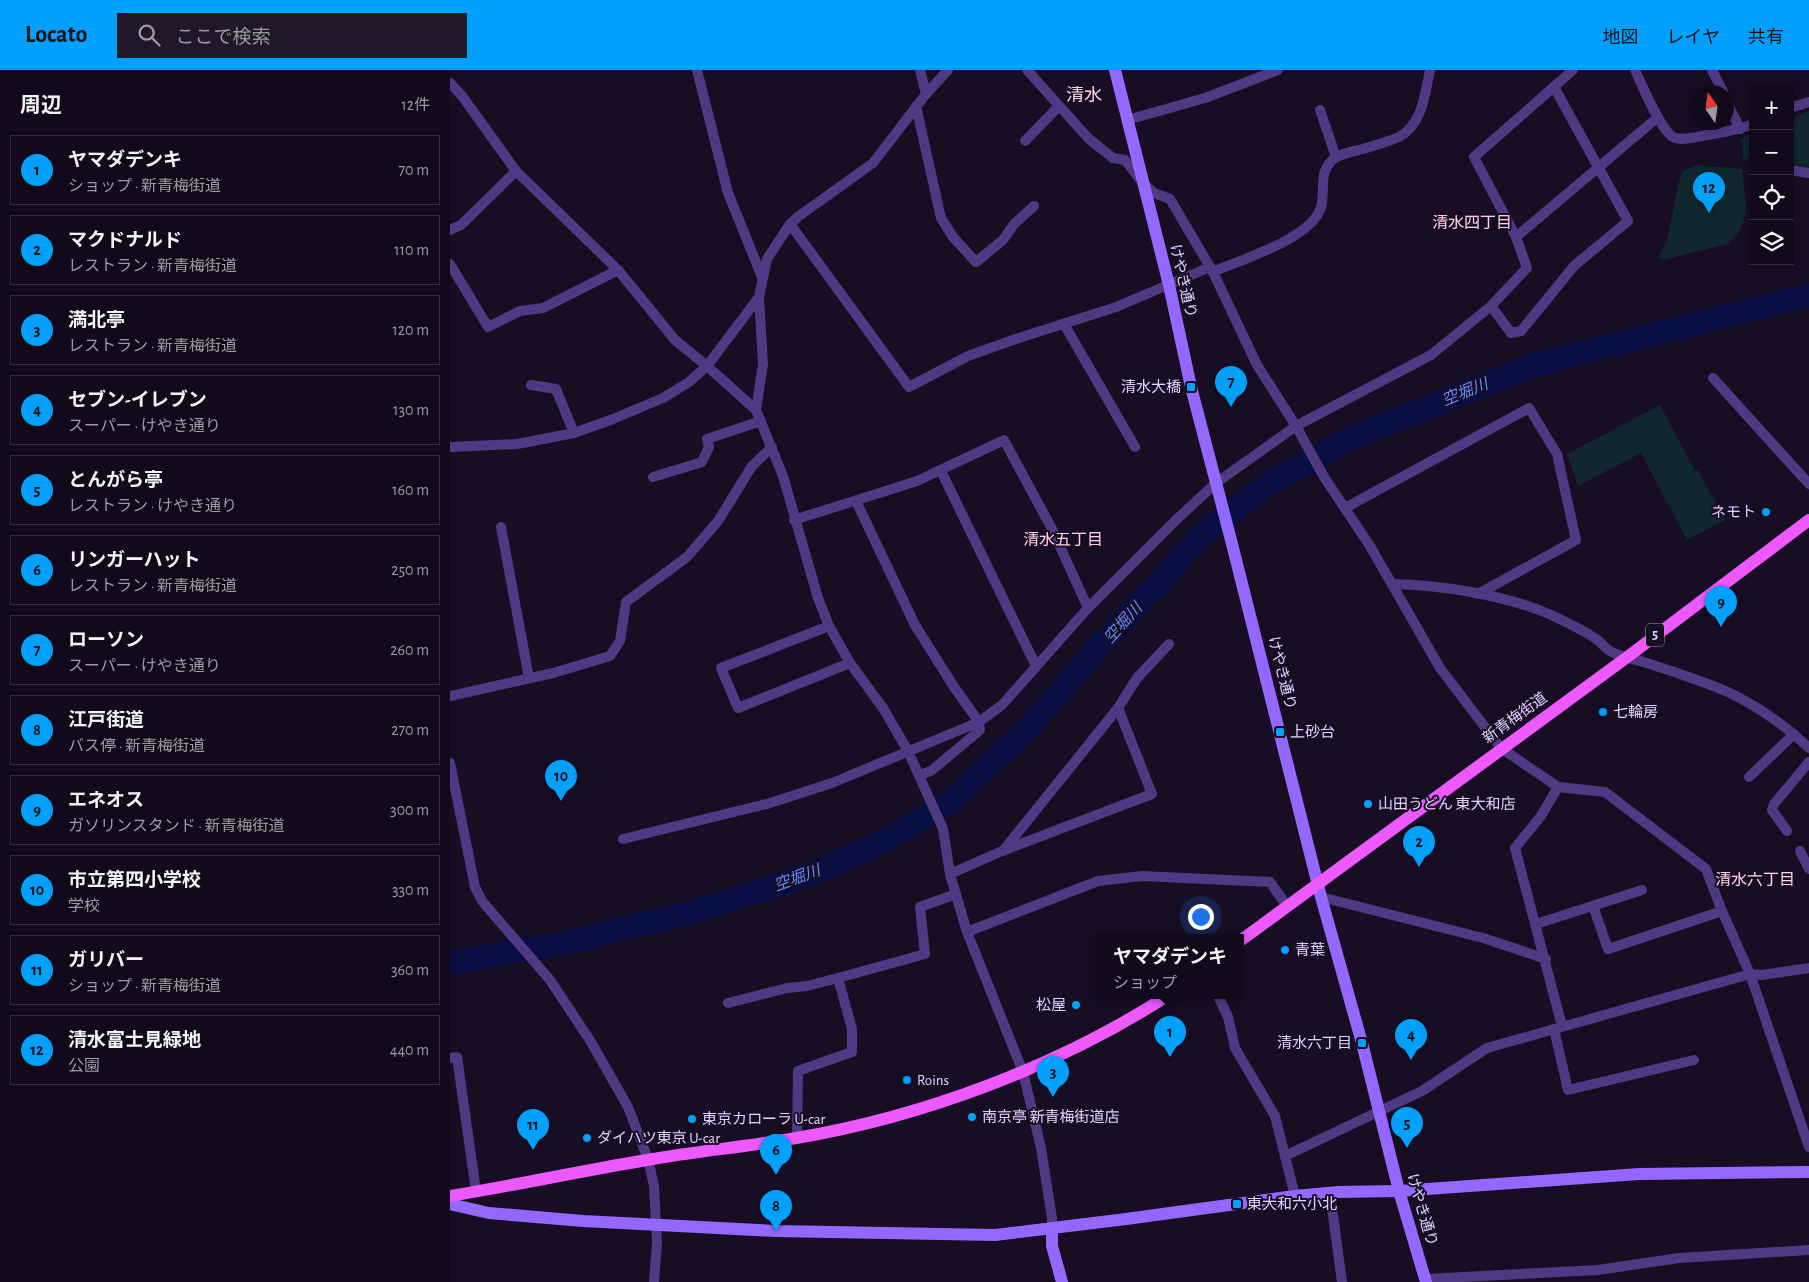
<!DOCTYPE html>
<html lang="ja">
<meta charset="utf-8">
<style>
:root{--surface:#120a1b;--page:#1f1828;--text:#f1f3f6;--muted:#9c9aa3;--line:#312b3a;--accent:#00a0fc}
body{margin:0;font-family:"Alegreya Sans","Noto Sans JP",sans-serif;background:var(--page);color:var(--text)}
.controls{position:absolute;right:15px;top:15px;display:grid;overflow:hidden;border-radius:0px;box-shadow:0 2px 8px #0003}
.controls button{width:45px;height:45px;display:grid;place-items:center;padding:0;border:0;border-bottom:1px solid var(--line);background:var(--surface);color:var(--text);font:25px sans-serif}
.compass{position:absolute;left:1239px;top:15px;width:45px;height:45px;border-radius:50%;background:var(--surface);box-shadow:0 2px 8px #0003;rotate:347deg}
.you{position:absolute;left:750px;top:846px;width:18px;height:18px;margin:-12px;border:4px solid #fff;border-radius:50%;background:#1a73e8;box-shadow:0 0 0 8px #1a73e833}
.badge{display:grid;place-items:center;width:32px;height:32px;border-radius:50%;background:var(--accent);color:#111;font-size:16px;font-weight:700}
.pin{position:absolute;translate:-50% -41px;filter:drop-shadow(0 1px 2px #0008)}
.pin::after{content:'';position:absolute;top:26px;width:18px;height:15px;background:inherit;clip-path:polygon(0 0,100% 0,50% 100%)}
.popup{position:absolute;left:646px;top:864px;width:148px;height:65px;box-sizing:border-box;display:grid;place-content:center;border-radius:0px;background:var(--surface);filter:drop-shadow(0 1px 4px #0005);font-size:16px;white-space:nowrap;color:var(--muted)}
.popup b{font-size:19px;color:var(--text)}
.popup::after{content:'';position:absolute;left:50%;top:100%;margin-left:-10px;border:10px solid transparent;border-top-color:var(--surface)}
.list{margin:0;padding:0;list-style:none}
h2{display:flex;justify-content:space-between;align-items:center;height:65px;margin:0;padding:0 20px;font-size:21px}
h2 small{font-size:16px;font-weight:400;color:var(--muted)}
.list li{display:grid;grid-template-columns:32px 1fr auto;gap:15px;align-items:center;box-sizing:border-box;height:70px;margin:0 10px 10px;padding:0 10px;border:1px solid var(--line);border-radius:0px}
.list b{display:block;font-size:19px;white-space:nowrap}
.list p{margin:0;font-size:16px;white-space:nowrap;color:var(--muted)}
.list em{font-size:16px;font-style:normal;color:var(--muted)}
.icon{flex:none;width:28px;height:28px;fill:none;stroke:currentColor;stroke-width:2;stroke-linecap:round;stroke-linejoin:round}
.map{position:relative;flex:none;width:1359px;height:1212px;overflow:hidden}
header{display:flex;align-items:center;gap:30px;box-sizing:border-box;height:70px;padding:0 25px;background:var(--accent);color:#111}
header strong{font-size:24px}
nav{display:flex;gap:28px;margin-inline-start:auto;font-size:18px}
.search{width:350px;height:45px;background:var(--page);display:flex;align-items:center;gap:12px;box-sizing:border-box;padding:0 18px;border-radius:0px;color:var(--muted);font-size:19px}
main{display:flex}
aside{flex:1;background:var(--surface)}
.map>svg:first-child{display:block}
</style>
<header>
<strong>Locato</strong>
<div class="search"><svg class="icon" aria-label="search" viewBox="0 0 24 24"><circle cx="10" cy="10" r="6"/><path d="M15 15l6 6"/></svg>ここで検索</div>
<nav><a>地図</a><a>レイヤ</a><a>共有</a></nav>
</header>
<main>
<aside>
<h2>周辺<small>12件</small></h2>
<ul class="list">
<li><span class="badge">1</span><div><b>ヤマダデンキ</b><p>ショップ · 新青梅街道</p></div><em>70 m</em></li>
<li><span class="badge">2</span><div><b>マクドナルド</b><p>レストラン · 新青梅街道</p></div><em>110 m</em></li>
<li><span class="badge">3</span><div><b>満北亭</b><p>レストラン · 新青梅街道</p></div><em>120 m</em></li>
<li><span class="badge">4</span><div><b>セブン-イレブン</b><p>スーパー · けやき通り</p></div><em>130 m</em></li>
<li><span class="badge">5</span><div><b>とんがら亭</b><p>レストラン · けやき通り</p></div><em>160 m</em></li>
<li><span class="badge">6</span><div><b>リンガーハット</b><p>レストラン · 新青梅街道</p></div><em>250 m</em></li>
<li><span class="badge">7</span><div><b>ローソン</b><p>スーパー · けやき通り</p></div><em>260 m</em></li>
<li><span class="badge">8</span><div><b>江戸街道</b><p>バス停 · 新青梅街道</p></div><em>270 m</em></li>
<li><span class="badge">9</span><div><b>エネオス</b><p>ガソリンスタンド · 新青梅街道</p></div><em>300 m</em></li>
<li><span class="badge">10</span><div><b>市立第四小学校</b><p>学校</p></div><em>330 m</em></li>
<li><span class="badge">11</span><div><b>ガリバー</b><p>ショップ · 新青梅街道</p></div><em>360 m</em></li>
<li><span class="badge">12</span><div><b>清水富士見緑地</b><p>公園</p></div><em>440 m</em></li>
</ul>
</aside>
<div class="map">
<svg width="1359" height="1212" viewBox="0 0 1359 1212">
<rect width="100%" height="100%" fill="#180e24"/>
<!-- green -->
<g fill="#11272e">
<path d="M1359 41V97L1340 95V49Z"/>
<path d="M1303 64V90L1293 89 1291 68Z"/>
<path d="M1246 95 1292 99 1296 135 1294 151 1288 163 1278 174 1212 190 1208 187 1216 174 1230 108 1233 101Z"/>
<path d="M1210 335 1245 401 1248 400 1275 450 1237 470 1191 383 1128 416 1117 384Z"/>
</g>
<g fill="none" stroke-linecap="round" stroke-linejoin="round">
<!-- river -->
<path stroke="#090f42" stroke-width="24" d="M0 893 130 870 165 860 236 844 356 806 432 772 499 733 578 659 653 572 704 519 751 466 815 416 897 370 1083 295 1359 225"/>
<!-- street -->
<g stroke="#4f3983" stroke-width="10">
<path d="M247 0 278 123 312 207"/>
<path d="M470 0 476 24"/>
<path d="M577 0 639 69 663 88 675 90 692 112 704 123 720 129 763 202 807 295 846 356 874 407 920 476 990 598 1051 678 1108 717 1155 722 1256 799 1272 841 1300 904 1359 1077"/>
<path d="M1185 0C1192 15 1210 59 1223 67 1232 72 1248 66 1258 65 1273 62 1288 60 1303 54"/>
<path d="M1262 0 1273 22"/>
<path d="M0 13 12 26 66 101 168 200 225 270 257 296 306 340 333 406 368 528 379 556 400 593 433 638 458 681 493 759 500 804 517 862 573 1002 591 1078 602 1148V1158"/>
<path d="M1276 30 1290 59"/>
<path d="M466 36 491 148 503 167 526 192 553 170 564 154 584 136"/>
<path d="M1340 38 1359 32"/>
<path d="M870 40 886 87"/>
<path d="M677 50 755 28 828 0"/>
<path d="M575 71 609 36"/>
<path d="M1340 100 1359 103"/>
<path d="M340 154 459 317 518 286 566 269 666 237 760 197"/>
<path d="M0 160 11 155 66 101"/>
<path d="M1066 167 1208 47"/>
<path d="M0 194 38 257 70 241 93 238 168 200"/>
<path d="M763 202C790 190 863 168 871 137 876 120 867 101 885 88 892 83 905 81 913 79 925 75 938 72 949 67 973 54 975 23 980 0"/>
<path d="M1041 236 1061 263 1071 261 1124 196 1178 151 1104 17"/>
<path d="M614 254 685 377"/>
<path d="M1263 308 1359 414"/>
<path d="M81 315 106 319 124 363"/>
<path d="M306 340 313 294 309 227"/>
<path d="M0 377 67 374 124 363 163 349 213 328 239 312 257 296 309 227 317 189 340 154 349 146 423 93 476 24 498 0"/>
<path d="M491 401 586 596"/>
<path d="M203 407 252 392 259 377 257 369 311 351"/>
<path d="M895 438 1079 338 1107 384 1126 470 1028 524"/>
<path d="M344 450 467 411 554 370 602 459 638 538"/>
<path d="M51 457 79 608"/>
<path d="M943 514C992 515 1054 525 1099 544 1114 551 1132 559 1146 569 1151 572 1155 578 1160 581 1172 588 1187 589 1200 594 1227 603 1256 612 1282 624 1310 638 1336 656 1359 678"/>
<path d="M379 556 271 598 288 638 400 593"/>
<path d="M0 626 103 603 160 586 170 571 176 532 237 487 268 451 302 396 322 377"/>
<path d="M0 693 25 817 32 831 100 910 141 972 178 1037 198 1089 204 1116 207 1172 204 1212"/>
<path d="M470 705 481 701 530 660 529 652 552 635 638 538 726 450 766 413 846 356 981 285 1041 236 1077 198 1066 167 1024 87 1123 0"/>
<path d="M1299 707 1344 664"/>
<path d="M1108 717 1091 746 1065 778 1112 956"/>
<path d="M1337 761 1322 740 1324 734 1359 692"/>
<path d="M173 769 317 734 382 713 529 652 504 617 465 555 406 431"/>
<path d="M553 781 668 638 687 608 719 574"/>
<path d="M1350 781 1359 799"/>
<path d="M500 804 552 781 702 724 668 638"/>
<path d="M871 827 1033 868 1096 889"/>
<path d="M1143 836 1158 879 1272 841"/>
<path d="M1086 854 1192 820"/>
<path d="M517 862 648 811 692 806 820 812 837 836"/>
<path d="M768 926 778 947 785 978 825 1046 845 1126"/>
<path d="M278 933 337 918 357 916 388 908"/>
<path d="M1104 959 1118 1020 1244 990"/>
<path d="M0 988 7 987 26 1121"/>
<path d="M347 1068 348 1001 402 982V959L388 908 475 884 470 837 506 824"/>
<path d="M835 1086 972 1021 1037 978 1300 904 1312 905 1359 898"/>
<path d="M880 1123 892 1212"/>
<path d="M975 1209 1148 1200 1229 1188 1359 1180"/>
</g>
<!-- secondary -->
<g stroke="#9468ff" stroke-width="12">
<path d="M665 0 719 215 741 317 782 474 871 827 912 973 949 1121 976 1212"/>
<path d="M0 1134 39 1143 133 1151 326 1161 545 1165 676 1149 845 1126 888 1122 949 1121 1189 1104 1359 1102"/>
<path d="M602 1158V1176L612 1212"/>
</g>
<!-- primary -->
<g stroke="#ed58ff" stroke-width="12">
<path d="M790 871 1176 588 1359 450"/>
<path d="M0 1126C66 1115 131 1101 197 1090 246 1081 296 1077 346 1068 472 1047 609 996 717 926"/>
</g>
</g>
<!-- markers -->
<g fill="#00a0fc" stroke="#180e24" stroke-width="2">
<rect x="736" y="312" width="10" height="10" rx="2.5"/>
<circle cx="1316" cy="442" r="5"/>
<circle cx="1153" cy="642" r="5"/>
<rect x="825" y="657" width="10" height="10" rx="2.5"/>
<circle cx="918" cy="734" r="5"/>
<circle cx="835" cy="880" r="5"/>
<circle cx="626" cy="935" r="5"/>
<rect x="907" y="968" width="10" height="10" rx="2.5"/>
<circle cx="457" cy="1010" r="5"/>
<circle cx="522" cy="1047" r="5"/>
<circle cx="242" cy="1049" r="5"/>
<circle cx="137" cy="1068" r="5"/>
<rect x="782" y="1129" width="10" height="10" rx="2.5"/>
</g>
<g text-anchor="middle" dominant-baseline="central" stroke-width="4" stroke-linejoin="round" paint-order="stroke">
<!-- shield labels -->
<rect fill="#180e24" stroke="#a596bd" stroke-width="1" x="1196" y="553.5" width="18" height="23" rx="4"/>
<g font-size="14" font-weight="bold" fill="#e2d1ff">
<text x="1205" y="565">5</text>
</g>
<!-- street labels -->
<g font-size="15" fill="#e2d1ff" stroke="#180e24">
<text transform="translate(733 211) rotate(77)">けやき通り</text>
<text transform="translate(832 603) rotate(76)">けやき通り</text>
<text transform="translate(1065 648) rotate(-36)">新青梅街道</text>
<text transform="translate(972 1140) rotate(74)">けやき通り</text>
</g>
<!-- poi labels -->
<g font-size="15" fill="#e2d1ff" stroke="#180e24" text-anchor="start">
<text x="731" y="317" text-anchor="end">清水大橋</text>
<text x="1306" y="442" text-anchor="end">ネモト</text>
<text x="1163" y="642">七輪房</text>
<text x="840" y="662">上砂台</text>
<text x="928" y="734">山田うどん 東大和店</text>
<text x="845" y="880">青葉</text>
<text x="616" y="935" text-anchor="end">松屋</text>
<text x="902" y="973" text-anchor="end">清水六丁目</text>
<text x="467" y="1010">Roins</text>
<text x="532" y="1047">南京亭 新青梅街道店</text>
<text x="252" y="1049">東京カローラ U-car</text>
<text x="147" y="1068">ダイハツ東京 U-car</text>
<text x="797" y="1134">東大和六小北</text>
</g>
<!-- neighbourhood labels -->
<g font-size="16" fill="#ffd3e3" stroke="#180e24">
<text x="1022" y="153">清水四丁目</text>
<text x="613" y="470">清水五丁目</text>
<text x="1305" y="810">清水六丁目</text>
</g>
<!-- water labels -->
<g font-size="16" font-style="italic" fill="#5f8bff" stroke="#180e24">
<text transform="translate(1015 322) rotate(-22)">空堀川</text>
<text transform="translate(673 553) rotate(-48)">空堀川</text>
<text transform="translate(347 808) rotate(-20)">空堀川</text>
</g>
<!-- quarter labels -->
<g font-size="18" fill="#ffd3e3" stroke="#180e24">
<text x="634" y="26">清水</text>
</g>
</g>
</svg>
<div class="controls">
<button>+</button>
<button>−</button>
<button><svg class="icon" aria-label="locate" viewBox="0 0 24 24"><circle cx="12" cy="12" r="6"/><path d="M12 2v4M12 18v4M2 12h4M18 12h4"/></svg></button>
<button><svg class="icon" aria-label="layers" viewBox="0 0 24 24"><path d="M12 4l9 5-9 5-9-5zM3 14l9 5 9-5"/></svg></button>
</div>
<svg class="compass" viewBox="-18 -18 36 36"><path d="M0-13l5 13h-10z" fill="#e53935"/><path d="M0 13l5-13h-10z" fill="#9c9aa3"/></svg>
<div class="you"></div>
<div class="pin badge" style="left:720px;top:987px">1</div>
<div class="popup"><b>ヤマダデンキ</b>ショップ</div>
<div class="pin badge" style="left:969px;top:797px">2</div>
<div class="pin badge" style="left:603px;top:1027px">3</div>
<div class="pin badge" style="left:961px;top:990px">4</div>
<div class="pin badge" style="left:957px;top:1078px">5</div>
<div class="pin badge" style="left:326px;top:1105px">6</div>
<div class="pin badge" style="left:781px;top:337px">7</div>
<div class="pin badge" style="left:326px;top:1161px">8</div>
<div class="pin badge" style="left:1271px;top:557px">9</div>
<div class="pin badge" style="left:111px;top:731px">10</div>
<div class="pin badge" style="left:83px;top:1080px">11</div>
<div class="pin badge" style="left:1259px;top:143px">12</div>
</div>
</main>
